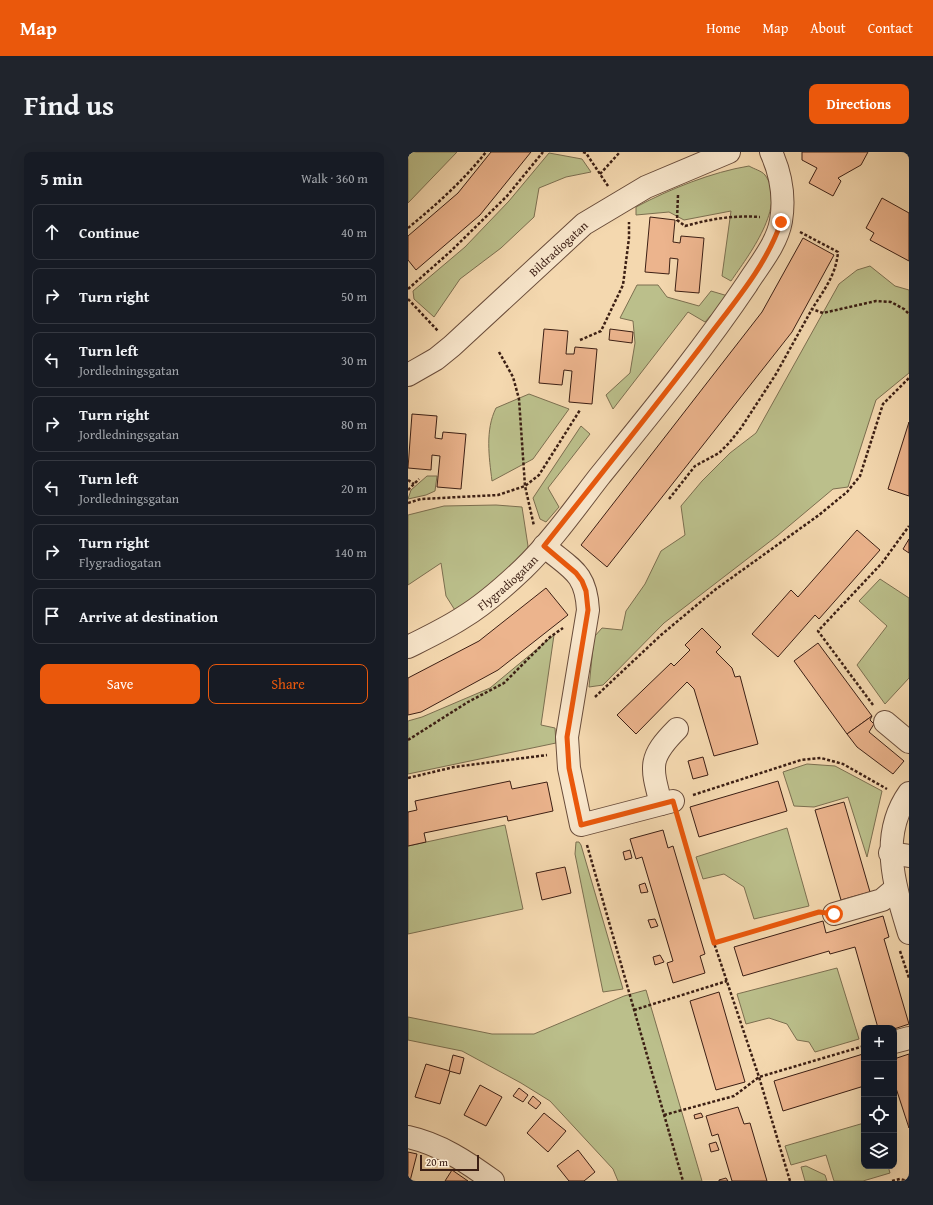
<!DOCTYPE html>
<meta charset="utf-8">
<style>
:root{--surface:#171b24;--page:#20242c;--text:#f1f3f6;--muted:#9ea1a6;--line:#363941;--accent:#ea580c}
body{margin:0;font-family:"Gentium Book Plus",serif;background:var(--page);color:var(--text)}
.controls{position:absolute;right:12px;bottom:12px;display:grid;overflow:hidden;border-radius:8px;box-shadow:0 4px 16px #0002}
.controls button{width:36px;height:36px;display:grid;place-items:center;padding:0;border:0;border-bottom:1px solid var(--line);background:var(--surface);color:var(--text);font:20px sans-serif}
.scale{position:absolute;left:12px;bottom:10px;width:59px;box-sizing:border-box;padding-left:4px;border:2px solid #3c1f14;border-top:0;font-size:11px;line-height:14px;white-space:nowrap;color:#3c1f14;-webkit-text-stroke:3px #f8e6cb;paint-order:stroke}
.stop{position:absolute;width:12px;height:12px;margin:-9px;border:3px solid #ea580c;border-radius:50%;background:#fff}
.stop.end{background:#ea580c;border-color:#fff;box-shadow:0 1px 4px #0008}
.list{margin:0;padding:0;list-style:none}
h2{display:flex;justify-content:space-between;align-items:center;height:52px;margin:0;padding:0 16px;font-size:17px}
h2 small{font-size:13px;font-weight:400;color:var(--muted)}
.list li{display:grid;grid-template-columns:26px 1fr auto;gap:12px;align-items:center;box-sizing:border-box;height:56px;margin:0 8px 8px;padding:0 8px;border:1px solid var(--line);border-radius:8px}
.list b{display:block;font-size:15px;white-space:nowrap}
.list p{margin:0;font-size:13px;white-space:nowrap;color:var(--muted)}
.list em{font-size:13px;font-style:normal;color:var(--muted)}
.actions{display:flex;gap:8px;padding:12px 16px}
.actions a{flex:1;padding:9px 0;border:1px solid var(--accent);border-radius:8px;text-align:center;font-size:14px;color:var(--accent)}
.actions .main{background:var(--accent);color:#fff}
.icon{flex:none;width:22px;height:22px;fill:none;stroke:currentColor;stroke-width:2;stroke-linecap:round;stroke-linejoin:round}
.map{position:relative;flex:none;width:501px;height:1029px;overflow:hidden;border-radius:8px}
header{display:flex;align-items:center;gap:24px;box-sizing:border-box;height:56px;padding:0 20px;background:var(--accent);color:#fff}
header strong{font-size:19px}
nav{display:flex;gap:22px;margin-inline-start:auto;font-size:14px}
.intro{display:flex;align-items:center;justify-content:space-between;box-sizing:border-box;height:96px;padding:0 24px}
h1{margin:0;font-size:28px}
.button{padding:10px 18px;border-radius:8px;background:var(--accent);color:#fff;font-size:14px;font-weight:700}
main{display:flex;gap:24px;padding:0 24px}
aside{flex:1;background:var(--surface);border-radius:8px;box-shadow:0 4px 16px #0002}
.map>svg:first-child{display:block}
</style>
<header>
<strong>Map</strong>
<nav><a>Home</a><a>Map</a><a>About</a><a>Contact</a></nav>
</header>
<div class="intro"><h1>Find us</h1><a class="button">Directions</a></div>
<main>
<aside>
<h2>5 min<small>Walk · 360 m</small></h2>
<ul class="list">
<li><svg class="icon" aria-label="ahead" viewBox="0 0 24 24"><path d="M12 20V5M6 11l6-6 6 6"/></svg><div><b>Continue</b></div><em>40 m</em></li>
<li><svg class="icon" aria-label="right" viewBox="0 0 24 24"><path d="M7 20v-9h11M14 6l5 5-5 5"/></svg><div><b>Turn right</b></div><em>50 m</em></li>
<li><svg class="icon" aria-label="left" viewBox="0 0 24 24"><path d="M17 20v-9H6M10 6l-5 5 5 5"/></svg><div><b>Turn left</b><p>Jordledningsgatan</p></div><em>30 m</em></li>
<li><svg class="icon" aria-label="right" viewBox="0 0 24 24"><path d="M7 20v-9h11M14 6l5 5-5 5"/></svg><div><b>Turn right</b><p>Jordledningsgatan</p></div><em>80 m</em></li>
<li><svg class="icon" aria-label="left" viewBox="0 0 24 24"><path d="M17 20v-9H6M10 6l-5 5 5 5"/></svg><div><b>Turn left</b><p>Jordledningsgatan</p></div><em>20 m</em></li>
<li><svg class="icon" aria-label="right" viewBox="0 0 24 24"><path d="M7 20v-9h11M14 6l5 5-5 5"/></svg><div><b>Turn right</b><p>Flygradiogatan</p></div><em>140 m</em></li>
<li><svg class="icon" aria-label="arrive" viewBox="0 0 24 24"><path d="M6 21V4h12l-3 4 3 4H6"/></svg><div><b>Arrive at destination</b></div></li>
</ul>
<div class="actions"><a class="main">Save</a><a>Share</a></div>
</aside>
<div class="map">
<svg width="501" height="1029" viewBox="0 0 501 1029">
<rect width="100%" height="100%" fill="#f4d8af"/>
<filter id="stains"><feTurbulence type="fractalNoise" baseFrequency=".005" numOctaves="4"/><feColorMatrix values="0 0 0 0 .2 0 0 0 0 .09 0 0 0 0 .02 0 0 0 .5 -.17"/></filter>
<radialGradient id="worn" r=".72"><stop offset=".6" stop-color="#630" stop-opacity="0"/><stop offset="1" stop-color="#630" stop-opacity=".3"/></radialGradient>
<!-- green -->
<g fill="#bbbf8b" stroke="#7c6f50">
<path d="M0 0H49L0 51Z"/>
<path d="M141 1 174 7 183 20 158 25 131 36 126 65 93 96 52 127 26 165 6 147 5 139 57 95 101 49Z"/>
<path d="M341 14C346 17 354 19 357 23 380 53 340 104 323 129L314 124 323 59 276 68 261 60 228 63V55C262 37 304 20 341 14Z"/>
<path d="M462 114 487 134 501 138V221L468 248 440 335 425 337 369 384 256 471 195 533 181 535 186 485 194 476 214 478 218 459 237 432 253 399 277 383 273 354 294 329 322 301 348 281 431 132 449 118Z"/>
<path d="M229 133H250L259 145 291 154 303 139 320 144 297 170 280 160 205 257 198 243 222 221 227 191 225 169 212 166Z"/>
<path d="M121 242 161 257 125 307 84 329C81 305 77 278 88 256Z"/>
<path d="M173 274 182 282 140 336 151 355 138 370 132 367 125 346Z"/>
<path d="M19 324H29L27 339 18 343 0 347 3 338Z"/>
<path d="M88 353 114 355 120 394 113 416 50 463 38 444 33 411 0 433V363L36 354Z"/>
<path d="M472 427 501 446V526L477 552 449 513 479 474 451 449Z"/>
<path d="M146 483 133 573 147 576 148 591 0 622V569L14 565 82 536Z"/>
<path d="M399 612 427 614 474 639 459 705 440 645 406 655 386 654 375 620Z"/>
<path d="M97 673 115 757 0 782V694Z"/>
<path d="M379 676 401 754 346 767 336 735 316 722 295 727 288 705Z"/>
<path d="M168 690H171L173 693 215 837 195 840 167 702Z"/>
<path d="M429 816 451 887 407 900 401 890 389 888 379 872 361 866 338 872 329 842Z"/>
<path d="M238 838 294 1029H210L205 1017 142 949 113 931 54 899 0 888V865L84 882H126L216 844Z"/>
<path d="M456 971V1014H480L482 1021 455 1029H426L418 1003 383 1013 377 994Z"/>
<path d="M398 1014 417 1023 419 1029H397L393 1015Z"/>
</g>
<!-- building -->
<g fill="#ecb48d" stroke="#3c1f14">
<path d="M83 0H123L72 63 8 118 0 108V84L50 41Z"/>
<path d="M394 0H460L453 13 430 26 433 29 425 44 401 31 409 16 394 8Z"/>
<path d="M474 46 501 61V109L462 88 466 81 458 76Z"/>
<path d="M242 65 267 68 265 90 272 91 273 84 296 86 291 141 267 139 270 107 262 106 261 122 237 120Z"/>
<path d="M395 86 426 103 384 180 199 415 173 393 354 160Z"/>
<path d="M136 177 160 179 158 202H166L167 195 189 197 184 252 161 250 164 219 156 218 154 233 131 231Z"/>
<path d="M202 177 225 180 224 191 201 188Z"/>
<path d="M4 262 29 264 27 286 34 287 35 280 58 282 53 337 29 335 32 304 24 303 23 318 0 316Z"/>
<path d="M501 270V344L480 337Z"/>
<path d="M449 378 472 398 411 467 407 463 370 505 344 482 383 438 390 445Z"/>
<path d="M501 387V401L495 397Z"/>
<path d="M138 436 160 463 90 518 13 560 0 563V526L71 489Z"/>
<path d="M294 476 313 495 308 500 324 516 327 525 332 524 350 592 306 604 286 537 279 530 228 582 209 563 263 511 266 514 282 498 277 493Z"/>
<path d="M410 491 464 564 439 582 386 509Z"/>
<path d="M464 564 462 568 466 572 461 580 496 609 485 622 449 595 439 582Z"/>
<path d="M295 605 300 623 285 627 280 609Z"/>
<path d="M102 629 104 637 139 630 145 659 100 669 99 664 16 681 18 690 0 694V660L9 658 7 649Z"/>
<path d="M370 629 379 659 291 685 282 655Z"/>
<path d="M436 650 462 740 433 748 407 658Z"/>
<path d="M255 678 260 696 265 694 297 802 292 804 297 821 265 831 259 811 265 809 234 705 228 707 222 687Z"/>
<path d="M222 698 224 706 217 708 215 700Z"/>
<path d="M157 715 163 741 134 748 128 721Z"/>
<path d="M237 731 240 740 233 741 231 733Z"/>
<path d="M475 764 481 785 476 787 501 872 486 877 470 876 447 795 422 802 421 799 335 824 326 795 415 769 418 781Z"/>
<path d="M247 767 250 774 243 776 240 768Z"/>
<path d="M252 803 256 810 247 813 245 805Z"/>
<path d="M311 840 337 930 308 938 282 849Z"/>
<path d="M455 902 456 934 375 959 366 929Z"/>
<path d="M501 902V976L486 930V907Z"/>
<path d="M45 903 56 906 52 922 41 919Z"/>
<path d="M18 912 42 919 32 952 7 945Z"/>
<path d="M72 933 94 945 78 974 56 963Z"/>
<path d="M111 936 120 943 115 950 105 944Z"/>
<path d="M125 944 133 951 128 957 120 951Z"/>
<path d="M330 955 336 972 342 971 359 1029H324L310 982 304 984 298 964Z"/>
<path d="M136 961 158 979 140 1000 119 981Z"/>
<path d="M293 961 295 965 287 967 286 963Z"/>
<path d="M308 990 311 998 303 1000 301 992Z"/>
<path d="M170 998 187 1020 176 1029H161L149 1014Z"/>
<path d="M0 1000 9 1002 2 1029 0 1028Z"/>
<path d="M44 1018 60 1029H37Z"/>
<path d="M318 1026 320 1029H311V1028Z"/>
</g>
<g fill="none" stroke-linecap="round" stroke-linejoin="round">
<!-- minor casing -->
<g stroke="#6a4d3b" stroke-width="24">
<g id="minor">
<path id="s1" d="M0 223 28 207 44 194 176 72 238 35 321 0"/>
<path d="M136 394C163 417 178 420 180 458L159 585 161 616 173 673 265 649"/>
<path id="s2" d="M0 495C18 486 37 477 54 466 76 453 96 435 115 417 143 390 167 356 191 325 242 262 294 199 339 132 351 113 369 92 373 69 377 45 373 22 363 0"/>
<path d="M477 570 501 590"/>
<path d="M501 641C470 685 487 735 501 781"/>
<path d="M253 652C243 614 240 606 269 577"/>
<path d="M482 701 501 704"/>
<path d="M426 762 474 748 487 737"/>
<path d="M486 890 501 886"/>
<path d="M0 985C32 992 59 1010 85 1029"/>
</g>
</g>
<!-- path -->
<g stroke="#3c1f14" stroke-width="2.5" stroke-dasharray="3 2" stroke-linecap="butt">
<path d="M175 0 178 1 200 34"/>
<path d="M192 22 212 0"/>
<path d="M270 43 269 68 277 74C302 67 326 63 352 65"/>
<path d="M0 76C28 53 55 29 78 0"/>
<path d="M392 80 430 100C428 123 416 138 404 157L415 161 468 149 483 150 496 157 501 162"/>
<path d="M0 137 43 99 99 44 135 0"/>
<path d="M0 147 30 179"/>
<path d="M172 188 193 179 215 133 221 86V70"/>
<path d="M91 200 105 225 111 247 117 334 126 374"/>
<path d="M0 328 6 332"/>
<path d="M0 338 11 327"/>
<path d="M261 347 287 314 311 301 321 291 333 276 368 222 404 157"/>
<path d="M0 351 13 347 90 343 117 334 131 323 172 258"/>
<path d="M187 545 253 483 308 437 411 363 439 340 452 324 475 252 501 226"/>
<path d="M465 553 410 479 474 411 501 374"/>
<path d="M0 588 60 550 96 531 142 485 155 476"/>
<path d="M0 626 46 615 139 603"/>
<path d="M285 643 393 608 413 606 435 612 479 637"/>
<path d="M270 668 306 791 351 925 382 1029"/>
<path d="M179 693 275 1029"/>
<path d="M306 791 406 761"/>
<path d="M492 799 501 826"/>
<path d="M226 858 319 829"/>
<path d="M256 963 326 944 351 925 456 894"/>
<path d="M484 1029 492 1027 500 1029"/>
</g>
<!-- minor -->
<use href="#minor" stroke="#f8e6cb" stroke-width="22"/>
</g>
<g fill="none" stroke-linecap="round" stroke-linejoin="round">
<!-- route -->
<path stroke="#ea580c" stroke-width="5" d="M373 70C358 115 323 154 295 192 243 260 189 327 136 394L168 421 174 429 178 439 180 458 159 585 161 616 173 673 265 649 306 791 411 760 426 762"/>
</g>
<g text-anchor="middle" dominant-baseline="central" stroke-width="3" stroke-linejoin="round" paint-order="stroke">
<!-- street labels -->
<g font-size="12" fill="#3c1f14" stroke="#f8e6cb">
<text stroke="none"><textPath href="#s1" startOffset="197">Bildradiogatan</textPath></text>
<text stroke="none"><textPath href="#s2" startOffset="119">Flygradiogatan</textPath></text>
</g>
</g>
<rect width="100%" height="100%" filter="url(#stains)"/>
<rect width="100%" height="100%" fill="url(#worn)"/>
</svg>
<div class="controls">
<button>+</button>
<button>−</button>
<button><svg class="icon" aria-label="locate" viewBox="0 0 24 24"><circle cx="12" cy="12" r="6"/><path d="M12 2v4M12 18v4M2 12h4M18 12h4"/></svg></button>
<button><svg class="icon" aria-label="layers" viewBox="0 0 24 24"><path d="M12 4l9 5-9 5-9-5zM3 14l9 5 9-5"/></svg></button>
</div>
<div class="scale">20 m</div>
<div class="stop" style="left:426px;top:762px"></div>
<div class="stop end" style="left:373px;top:70px"></div>
</div>
</main>
